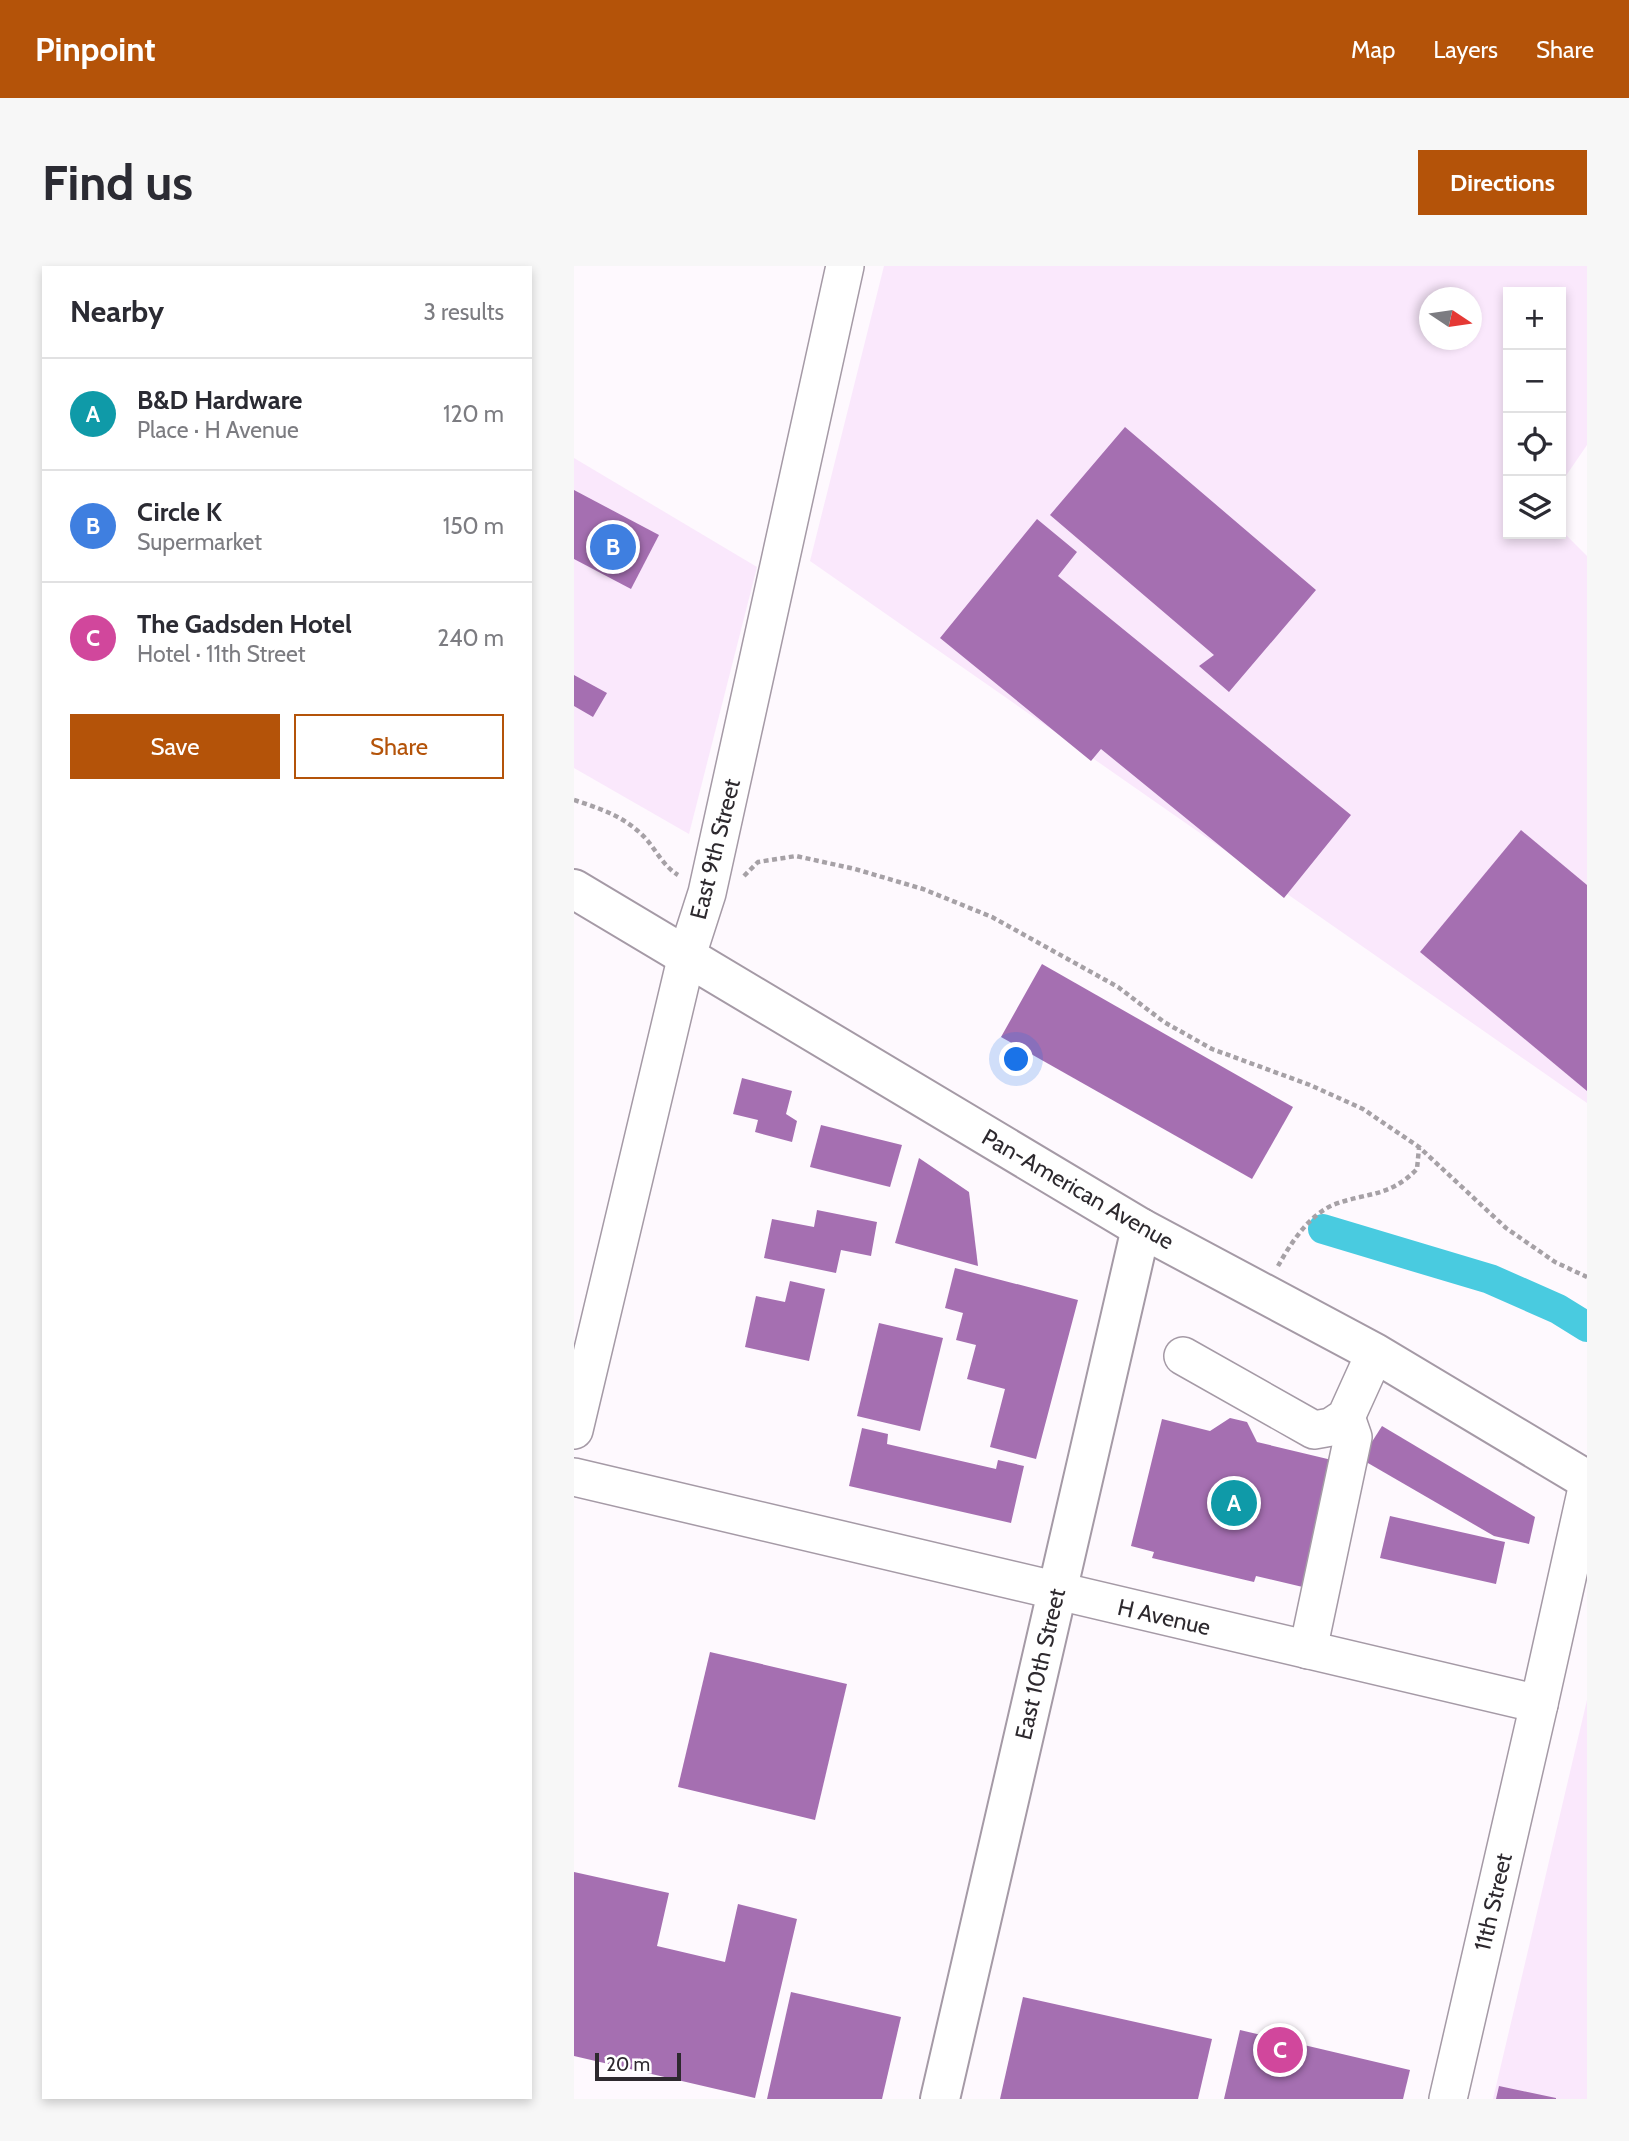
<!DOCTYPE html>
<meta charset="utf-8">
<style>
:root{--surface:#fff;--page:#f7f7f7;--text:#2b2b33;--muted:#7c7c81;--line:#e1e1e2;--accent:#b45309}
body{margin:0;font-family:Cabin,sans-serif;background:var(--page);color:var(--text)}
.controls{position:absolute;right:21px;top:21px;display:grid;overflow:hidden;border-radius:0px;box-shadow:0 4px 10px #0003}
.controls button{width:63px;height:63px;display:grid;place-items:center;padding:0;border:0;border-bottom:2px solid var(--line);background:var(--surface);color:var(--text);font:35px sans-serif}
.compass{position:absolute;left:845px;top:21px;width:63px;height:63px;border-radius:50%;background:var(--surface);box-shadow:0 4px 10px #0003;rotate:103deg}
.scale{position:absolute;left:21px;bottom:18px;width:86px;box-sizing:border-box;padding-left:7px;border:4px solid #2d292e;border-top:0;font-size:19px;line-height:24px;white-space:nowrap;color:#2d292e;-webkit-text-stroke:5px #fff;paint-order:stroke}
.you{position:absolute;left:443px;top:794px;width:24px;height:24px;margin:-18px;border:5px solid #fff;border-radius:50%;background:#1a73e8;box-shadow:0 0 0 10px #1a73e833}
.badge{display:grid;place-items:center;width:46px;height:46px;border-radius:50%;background:var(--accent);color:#fff;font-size:23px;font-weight:700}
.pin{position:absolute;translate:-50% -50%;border:4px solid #fff;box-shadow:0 2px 7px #0006}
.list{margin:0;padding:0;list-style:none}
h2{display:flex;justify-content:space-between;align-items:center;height:91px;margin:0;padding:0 28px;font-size:30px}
h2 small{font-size:23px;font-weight:400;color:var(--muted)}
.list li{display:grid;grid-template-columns:46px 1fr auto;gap:21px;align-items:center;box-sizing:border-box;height:112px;padding:0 28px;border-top:2px solid var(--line)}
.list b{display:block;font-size:26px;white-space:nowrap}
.list p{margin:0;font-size:23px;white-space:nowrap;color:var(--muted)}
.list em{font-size:23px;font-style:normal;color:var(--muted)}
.actions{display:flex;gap:14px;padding:21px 28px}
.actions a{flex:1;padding:16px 0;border:2px solid var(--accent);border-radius:0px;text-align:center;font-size:24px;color:var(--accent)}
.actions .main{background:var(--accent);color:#fff}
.icon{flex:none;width:38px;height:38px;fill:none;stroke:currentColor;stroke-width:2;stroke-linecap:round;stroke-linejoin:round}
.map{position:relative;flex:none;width:1013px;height:1833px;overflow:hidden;border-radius:0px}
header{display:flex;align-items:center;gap:42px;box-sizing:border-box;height:98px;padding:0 35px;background:var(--accent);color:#fff}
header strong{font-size:33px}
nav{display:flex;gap:38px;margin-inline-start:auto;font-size:24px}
.intro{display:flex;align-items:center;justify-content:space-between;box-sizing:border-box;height:168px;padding:0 42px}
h1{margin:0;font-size:49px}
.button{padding:18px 32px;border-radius:0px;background:var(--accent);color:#fff;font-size:24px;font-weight:700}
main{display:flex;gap:42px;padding:0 42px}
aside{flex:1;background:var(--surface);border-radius:0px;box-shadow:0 4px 10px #0003}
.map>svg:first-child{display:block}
</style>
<header>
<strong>Pinpoint</strong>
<nav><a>Map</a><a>Layers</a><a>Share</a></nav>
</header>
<div class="intro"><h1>Find us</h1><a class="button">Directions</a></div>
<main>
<aside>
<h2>Nearby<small>3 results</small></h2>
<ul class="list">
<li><span class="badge" style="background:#0f9aa8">A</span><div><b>B&amp;D Hardware</b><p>Place · H Avenue</p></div><em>120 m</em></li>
<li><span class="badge" style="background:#3f7fe0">B</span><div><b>Circle K</b><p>Supermarket</p></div><em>150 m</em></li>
<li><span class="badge" style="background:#d1479c">C</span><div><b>The Gadsden Hotel</b><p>Hotel · 11th Street</p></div><em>240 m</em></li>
</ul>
<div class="actions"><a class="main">Save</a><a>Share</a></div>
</aside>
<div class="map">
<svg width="1013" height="1833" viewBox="0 0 1013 1833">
<rect width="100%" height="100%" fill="#fef9fe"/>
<!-- built -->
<g fill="#fae8fc" fill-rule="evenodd">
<path d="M310 0H1013V179L987 217V26H934V268H987V264L1013 290V837L236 295ZM856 32H898V74H856Z"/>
<path d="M0 192 183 301 115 568 0 502Z"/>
<path d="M1013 1434V1833H919Z"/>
</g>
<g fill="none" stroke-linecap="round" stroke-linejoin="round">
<!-- canal -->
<path stroke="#49cbe0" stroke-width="30" d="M749 963 916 1013 984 1043 1013 1061"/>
</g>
<!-- building -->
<g fill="#a56fb1">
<path d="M551 161 742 324 655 426 625 400 640 389 476 249Z"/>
<path d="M0 224 85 269 57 323 0 293Z"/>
<path d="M463 253 503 286 484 310 777 549 710 632 527 483 517 495 366 372Z"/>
<path d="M0 409 33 427 19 451 0 440Z"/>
<path d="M947 564 1013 619V825L846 686Z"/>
<path d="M468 698 719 841 678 913 427 771Z"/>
<path d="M168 812 218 825 212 848 223 855 218 876 181 866 184 854 159 848Z"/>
<path d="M247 859 328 879 316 921 236 901Z"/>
<path d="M345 892 395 926 404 1000 321 977Z"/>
<path d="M243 944 303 956 297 990 267 984 262 1007 190 992 198 953 240 961Z"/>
<path d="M381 1002 504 1034 462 1193 416 1181 431 1123 393 1113 402 1079 382 1074 389 1047 371 1042Z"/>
<path d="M216 1015 251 1023 235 1095 171 1081 182 1030 211 1036Z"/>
<path d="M305 1057 369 1072 346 1165 283 1150Z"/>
<path d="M656 1152 673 1156 683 1176 762 1195 733 1322 682 1310 680 1316 578 1292 580 1286 557 1280 588 1153 636 1165Z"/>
<path d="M808 1160 961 1251 955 1278 920 1270 787 1193Z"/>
<path d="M288 1162 314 1168 313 1178 422 1203 424 1194 450 1200 437 1257 275 1220Z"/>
<path d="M816 1250 931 1276 922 1318 806 1292Z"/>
<path d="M136 1386 273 1418 241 1554 104 1521Z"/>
<path d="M0 1606 95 1627 83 1680 151 1696 164 1638 223 1653 181 1832 0 1790Z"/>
<path d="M217 1726 327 1751 308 1833H193Z"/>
<path d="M449 1731 638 1773 624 1833H426Z"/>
<path d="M666 1764 836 1804 829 1833H650Z"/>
<path d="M925 1820 982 1832V1833H922Z"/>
</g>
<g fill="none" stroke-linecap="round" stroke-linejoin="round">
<!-- minor casing -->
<g stroke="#a59aa6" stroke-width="40">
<g id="minor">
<path d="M609 1090 740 1164 757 1161 772 1151 801 1087"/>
<path d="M0 1164 113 689 133 627 271 0"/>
<path d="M0 1211 965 1438 1013 1222"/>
<path d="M734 1384 779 1171 772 1151"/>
<path d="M874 1833 965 1438"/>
</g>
</g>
<!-- major casing -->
<g stroke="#a59aa6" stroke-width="42">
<g id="major">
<path d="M0 623 567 962 801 1087 1013 1214"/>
<path d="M366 1833 567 962"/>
</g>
</g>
<!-- path -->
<g stroke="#a6a1a6" stroke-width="4.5" stroke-dasharray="5 3.5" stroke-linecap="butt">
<path d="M0 534C22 541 46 549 64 565 80 578 86 598 104 609"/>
<path d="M170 610 184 596 222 590 281 603 349 623 418 651 544 721 590 756 638 783 736 819 789 843 845 881 932 962 981 996 1013 1011"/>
<path d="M704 1000C717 977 734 950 759 939 792 926 815 932 843 903L845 882"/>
</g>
<!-- minor -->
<use href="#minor" stroke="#fff" stroke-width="37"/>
<!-- major -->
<use href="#major" stroke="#fff" stroke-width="38"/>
</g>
<g text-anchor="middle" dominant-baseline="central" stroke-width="7" stroke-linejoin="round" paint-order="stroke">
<!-- street labels -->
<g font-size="23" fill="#2d292e" stroke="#fff">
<text transform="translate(141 583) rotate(-76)">East 9th Street</text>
<text transform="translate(504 923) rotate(30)">Pan-American Avenue</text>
<text transform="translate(590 1351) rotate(13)">H Avenue</text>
<text transform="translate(466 1398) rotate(-77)">East 10th Street</text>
<text transform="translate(919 1636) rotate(-77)">11th Street</text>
</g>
</g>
</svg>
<div class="controls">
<button>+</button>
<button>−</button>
<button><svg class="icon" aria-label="locate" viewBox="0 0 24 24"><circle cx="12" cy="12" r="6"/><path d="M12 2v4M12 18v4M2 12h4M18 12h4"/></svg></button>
<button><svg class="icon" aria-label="layers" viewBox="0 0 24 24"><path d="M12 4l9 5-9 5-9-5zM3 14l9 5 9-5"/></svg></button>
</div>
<svg class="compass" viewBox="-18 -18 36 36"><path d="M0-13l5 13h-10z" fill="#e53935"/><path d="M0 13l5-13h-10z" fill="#7c7c81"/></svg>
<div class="scale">20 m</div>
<div class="you"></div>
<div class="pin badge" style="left:660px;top:1237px;background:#0f9aa8">A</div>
<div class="pin badge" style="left:39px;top:281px;background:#3f7fe0">B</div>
<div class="pin badge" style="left:706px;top:1784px;background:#d1479c">C</div>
</div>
</main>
